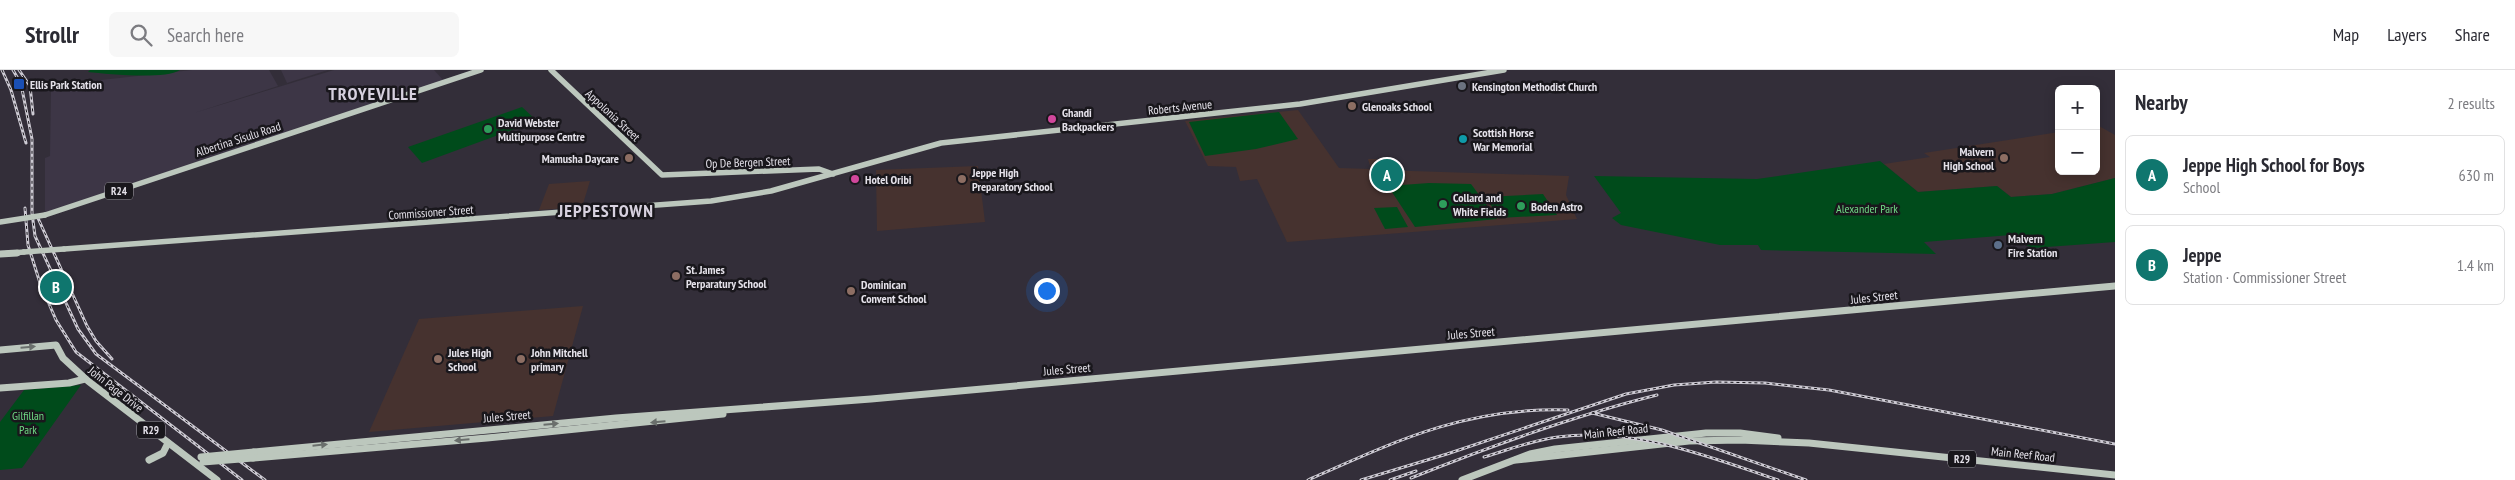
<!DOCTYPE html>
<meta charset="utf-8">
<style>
:root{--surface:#fff;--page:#f7f7f7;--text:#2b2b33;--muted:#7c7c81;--line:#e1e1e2;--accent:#0f766e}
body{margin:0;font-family:"PT Sans Narrow",sans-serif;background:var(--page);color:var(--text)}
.controls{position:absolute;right:15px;top:15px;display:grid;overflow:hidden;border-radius:8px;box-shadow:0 2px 12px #0003}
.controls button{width:45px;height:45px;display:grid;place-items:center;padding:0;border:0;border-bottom:1px solid var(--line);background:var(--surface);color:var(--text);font:25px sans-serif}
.you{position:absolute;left:1046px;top:220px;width:18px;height:18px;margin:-12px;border:4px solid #fff;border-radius:50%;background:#1a73e8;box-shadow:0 0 0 8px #1a73e833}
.badge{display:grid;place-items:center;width:32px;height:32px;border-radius:50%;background:var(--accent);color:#fff;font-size:16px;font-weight:700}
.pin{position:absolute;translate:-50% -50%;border:2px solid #fff;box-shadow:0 1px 5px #0006}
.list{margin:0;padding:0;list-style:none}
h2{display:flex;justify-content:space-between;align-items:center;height:65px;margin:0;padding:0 20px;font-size:21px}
h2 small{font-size:16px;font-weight:400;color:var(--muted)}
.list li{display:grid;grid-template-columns:32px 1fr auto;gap:15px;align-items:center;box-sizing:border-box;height:80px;margin:0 10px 10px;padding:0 10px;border:1px solid var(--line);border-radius:8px}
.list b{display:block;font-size:19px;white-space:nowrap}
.list p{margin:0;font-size:16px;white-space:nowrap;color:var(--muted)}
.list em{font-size:16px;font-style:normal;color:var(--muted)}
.icon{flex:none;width:28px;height:28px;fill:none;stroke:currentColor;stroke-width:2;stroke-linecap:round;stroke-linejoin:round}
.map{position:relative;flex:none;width:2115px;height:410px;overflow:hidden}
header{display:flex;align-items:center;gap:30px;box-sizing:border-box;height:70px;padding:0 25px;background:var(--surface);border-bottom:1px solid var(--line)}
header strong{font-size:24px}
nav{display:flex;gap:28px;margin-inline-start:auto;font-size:18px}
.search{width:350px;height:45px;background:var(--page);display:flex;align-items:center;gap:12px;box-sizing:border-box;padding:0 18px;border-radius:8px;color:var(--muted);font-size:19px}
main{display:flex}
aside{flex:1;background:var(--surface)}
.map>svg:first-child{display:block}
</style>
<header>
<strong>Strollr</strong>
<div class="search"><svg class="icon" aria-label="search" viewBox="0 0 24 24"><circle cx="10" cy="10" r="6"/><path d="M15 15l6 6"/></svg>Search here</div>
<nav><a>Map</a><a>Layers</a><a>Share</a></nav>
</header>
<main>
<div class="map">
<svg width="2115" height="410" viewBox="0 0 2115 410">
<rect width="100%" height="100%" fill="#332e39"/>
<!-- built -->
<g fill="#3d3646">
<path d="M192 0H269L278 16 194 43 334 0H434L445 12 45 144V88L50 86 51 21 92 11Z"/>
<path d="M281 0H328L287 13Z"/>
</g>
<!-- industrial -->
<g fill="#46322f">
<path d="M1298 40 1339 98 1371 99 1368 89H1377L1381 100 1569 106 1566 125 1577 149 1287 172 1257 109 1240 111 1236 97 1208 96 1185 51Z"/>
<path d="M2099 56 2115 65V108L2052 124 2011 127 1997 116 1918 122 1884 94 1930 87 1924 83 2059 62V101H2096V57Z"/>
<path d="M978 96 985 152 877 161 876 100Z"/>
<path d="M590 111 582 137 539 140 549 114Z"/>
<path d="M583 236 553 346 369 362 419 249Z"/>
</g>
<!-- green -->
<g fill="#004b1b">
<path d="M90 0H180C164 10 108 4 88 2Z"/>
<path d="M522 37 537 51 422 93 408 77Z"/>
<path d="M1279 42 1298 69 1256 79 1205 86 1189 52Z"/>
<path d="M1880 91 1918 122 1997 116 2011 127 2052 124 2115 108V172L2033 178 2021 173 2011 165 1924 172 1936 184 1761 180 1758 175H1720L1621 155 1612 148 1621 143 1594 106 1757 109Z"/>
<path d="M1429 113 1471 114 1497 149 1415 157 1388 116Z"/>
<path d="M1543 124 1557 145 1499 148 1486 127Z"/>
<path d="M1397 137 1408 157 1385 159 1374 138Z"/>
<path d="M81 315 22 398 0 400V352L24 320Z"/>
</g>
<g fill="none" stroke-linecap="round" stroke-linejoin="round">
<!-- major-far1 -->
<g stroke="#bcc7bd" stroke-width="5.5">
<path d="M551 0 662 105 819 99 833 104"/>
<path d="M45 145 481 0"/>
<path d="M64 179 711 131 771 121 941 73 1300 34 1504 0"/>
<path d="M2 184 24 182"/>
</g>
<!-- major -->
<g stroke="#bcc7bd" stroke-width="7">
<path d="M0 184 17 183"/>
<path d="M0 280 56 275 63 288 88 311 217 410"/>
<path d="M0 318 69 313 85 309"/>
<path d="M254 382 616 348 871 329 2115 216"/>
<path d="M253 388 487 368 723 344"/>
<path d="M149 390 163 383 168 373"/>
<path d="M1516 390 1689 371 1740 370 1809 373 2115 405"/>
<path d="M1462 410 1530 384 1555 379 1706 363H1740L1778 368"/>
</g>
<!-- rail casing -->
<g stroke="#cdcad3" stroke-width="3">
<g id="rail">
<path d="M2 0 11 20 26 73"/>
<path d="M13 0 21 14 32 69V143L35 166 78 259 96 284 265 410"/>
<path d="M19 0 30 16 33 44"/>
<path d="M25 138 28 175 40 213 56 250 76 282 242 410"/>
<path d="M37 146 87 256 96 271 112 289"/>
<path d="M1592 343 1662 360 1806 410"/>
<path d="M1484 387C1508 380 1533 370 1558 367 1634 357 1707 386 1778 410"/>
<path d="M1411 408C1491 376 1573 346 1657 325"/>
<path d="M1308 410C1398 370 1467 337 1568 340"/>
<path d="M1361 410 1447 384 1626 324 1674 315 1716 312 1765 313 1829 320 2115 374"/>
<path d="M1390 410 1416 401"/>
</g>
</g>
<!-- rail -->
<use href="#rail" stroke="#19171c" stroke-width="1" stroke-dasharray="3" stroke-linecap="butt"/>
<!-- major-bridge-far1 -->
<g stroke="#bcc7bd" stroke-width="5.5">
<path d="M0 152 45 145"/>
<path d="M24 182 64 179"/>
</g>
<!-- major-bridge -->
<g stroke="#bcc7bd" stroke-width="7">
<path d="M201 387 254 382"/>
<path d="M203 392 253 388"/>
</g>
</g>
<!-- one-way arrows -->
<defs><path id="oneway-solid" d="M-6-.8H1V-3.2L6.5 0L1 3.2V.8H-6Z" transform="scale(1.25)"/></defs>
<g fill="#6a6f6c">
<use href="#oneway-solid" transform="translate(28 277) rotate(-5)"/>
<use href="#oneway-solid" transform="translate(658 352) rotate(175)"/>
<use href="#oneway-solid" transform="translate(551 354) rotate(-5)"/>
<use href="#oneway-solid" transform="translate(462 370) rotate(175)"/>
<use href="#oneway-solid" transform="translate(320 375) rotate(-6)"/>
</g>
<!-- markers -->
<rect fill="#1a4fb4" stroke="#19171c" stroke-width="2" x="13" y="8" width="12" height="12" rx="2.5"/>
<circle fill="#6b7280" stroke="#19171c" stroke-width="2" cx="1462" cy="16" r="5"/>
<g fill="#8d6e63" stroke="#19171c" stroke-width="2">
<circle cx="1352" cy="36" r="5"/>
<circle cx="629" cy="88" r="5"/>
<circle cx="2004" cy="88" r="5"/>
<circle cx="962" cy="109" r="5"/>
<circle cx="676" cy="206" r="5"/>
<circle cx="851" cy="221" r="5"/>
<circle cx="438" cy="289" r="5"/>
<circle cx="521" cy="289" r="5"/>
</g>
<g fill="#d1479c" stroke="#19171c" stroke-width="2">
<circle cx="1052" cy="49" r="5"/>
<circle cx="855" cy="109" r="5"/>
</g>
<g fill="#2e9e5b" stroke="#19171c" stroke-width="2">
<circle cx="488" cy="59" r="5"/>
<circle cx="1443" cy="134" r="5"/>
<circle cx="1521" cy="136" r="5"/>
</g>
<circle fill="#0f9aa8" stroke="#19171c" stroke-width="2" cx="1463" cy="69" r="5"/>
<circle fill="#5c6f8a" stroke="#19171c" stroke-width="2" cx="1998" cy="175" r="5"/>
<g text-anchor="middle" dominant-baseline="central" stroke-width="5" stroke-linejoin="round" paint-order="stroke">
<!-- shield labels -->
<g fill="#19171c" stroke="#a7a4ac" stroke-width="1">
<rect x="105" y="112.5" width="28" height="17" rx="4"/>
<rect x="137" y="351.5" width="28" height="17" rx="4"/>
<rect x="1948" y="380.5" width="28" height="17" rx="4"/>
</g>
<g font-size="11" font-weight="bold" fill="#e4e1e9">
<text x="119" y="121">R24</text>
<text x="151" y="360">R29</text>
<text x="1962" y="389">R29</text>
</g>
<!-- poi labels -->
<g font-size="12" font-weight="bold" fill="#e4e1e9" stroke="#19171c" text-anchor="start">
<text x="30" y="14">Ellis Park Station</text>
<text x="1472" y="16">Kensington Methodist Church</text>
<text x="1362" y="36">Glenoaks School</text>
<text x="1062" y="42">Ghandi<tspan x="1062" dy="14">Backpackers</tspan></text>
<text x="498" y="52">David Webster<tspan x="498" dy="14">Multipurpose Centre</tspan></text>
<text x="1473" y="62">Scottish Horse<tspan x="1473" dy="14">War Memorial</tspan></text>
<text x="1994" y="81" text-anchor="end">Malvern<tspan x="1994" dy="14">High School</tspan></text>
<text x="619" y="88" text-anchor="end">Mamusha Daycare</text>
<text x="972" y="102">Jeppe High<tspan x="972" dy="14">Preparatory School</tspan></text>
<text x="865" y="109">Hotel Oribi</text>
<text x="1453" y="127">Collard and<tspan x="1453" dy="14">White Fields</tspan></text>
<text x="1531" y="136">Boden Astro</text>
<text x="2008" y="168">Malvern<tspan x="2008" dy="14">Fire Station</tspan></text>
<text x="686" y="199">St. James<tspan x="686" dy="14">Perparatury School</tspan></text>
<text x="861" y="214">Dominican<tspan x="861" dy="14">Convent School</tspan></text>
<text x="448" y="282">Jules High<tspan x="448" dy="14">School</tspan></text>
<text x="531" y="282">John Mitchell<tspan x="531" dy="14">primary</tspan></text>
</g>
<!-- street labels -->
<g font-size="12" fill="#e4e1e9" stroke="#19171c">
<text transform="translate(1180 37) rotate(-6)">Roberts Avenue</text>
<text transform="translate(613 45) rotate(43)">Appolonia Street</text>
<text transform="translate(238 69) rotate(-18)">Albertina Sisulu Road</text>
<text transform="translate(748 92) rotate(-2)">Op De Bergen Street</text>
<text transform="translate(431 142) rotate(-4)">Commissioner Street</text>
<text transform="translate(1874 227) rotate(-6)">Jules Street</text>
<text transform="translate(1471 263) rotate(-5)">Jules Street</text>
<text transform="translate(1067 299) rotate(-5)">Jules Street</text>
<text transform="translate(116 319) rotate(38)">John Page Drive</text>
<text transform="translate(507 346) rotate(-5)">Jules Street</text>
<text transform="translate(1616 361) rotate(-6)">Main Reef Road</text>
<text transform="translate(2023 384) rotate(6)">Main Reef Road</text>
</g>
<!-- park labels -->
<g font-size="12" fill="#70d985" stroke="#19171c">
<text x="1867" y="138">Alexander Park</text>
<text x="28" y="345">Gilfillan<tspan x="28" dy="14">Park</tspan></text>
</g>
<!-- district labels -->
<g font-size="18" font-weight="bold" letter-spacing="1" fill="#d7d1df" stroke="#19171c">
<text x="373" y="23">TROYEVILLE</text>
<text x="606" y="140">JEPPESTOWN</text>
</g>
</g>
</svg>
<div class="controls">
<button>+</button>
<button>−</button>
</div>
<div class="you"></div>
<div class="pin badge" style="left:1387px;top:105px">A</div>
<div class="pin badge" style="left:56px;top:217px">B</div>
</div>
<aside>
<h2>Nearby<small>2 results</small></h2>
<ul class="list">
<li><span class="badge">A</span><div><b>Jeppe High School for Boys</b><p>School</p></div><em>630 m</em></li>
<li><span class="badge">B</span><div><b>Jeppe</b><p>Station · Commissioner Street</p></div><em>1.4 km</em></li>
</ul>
</aside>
</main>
